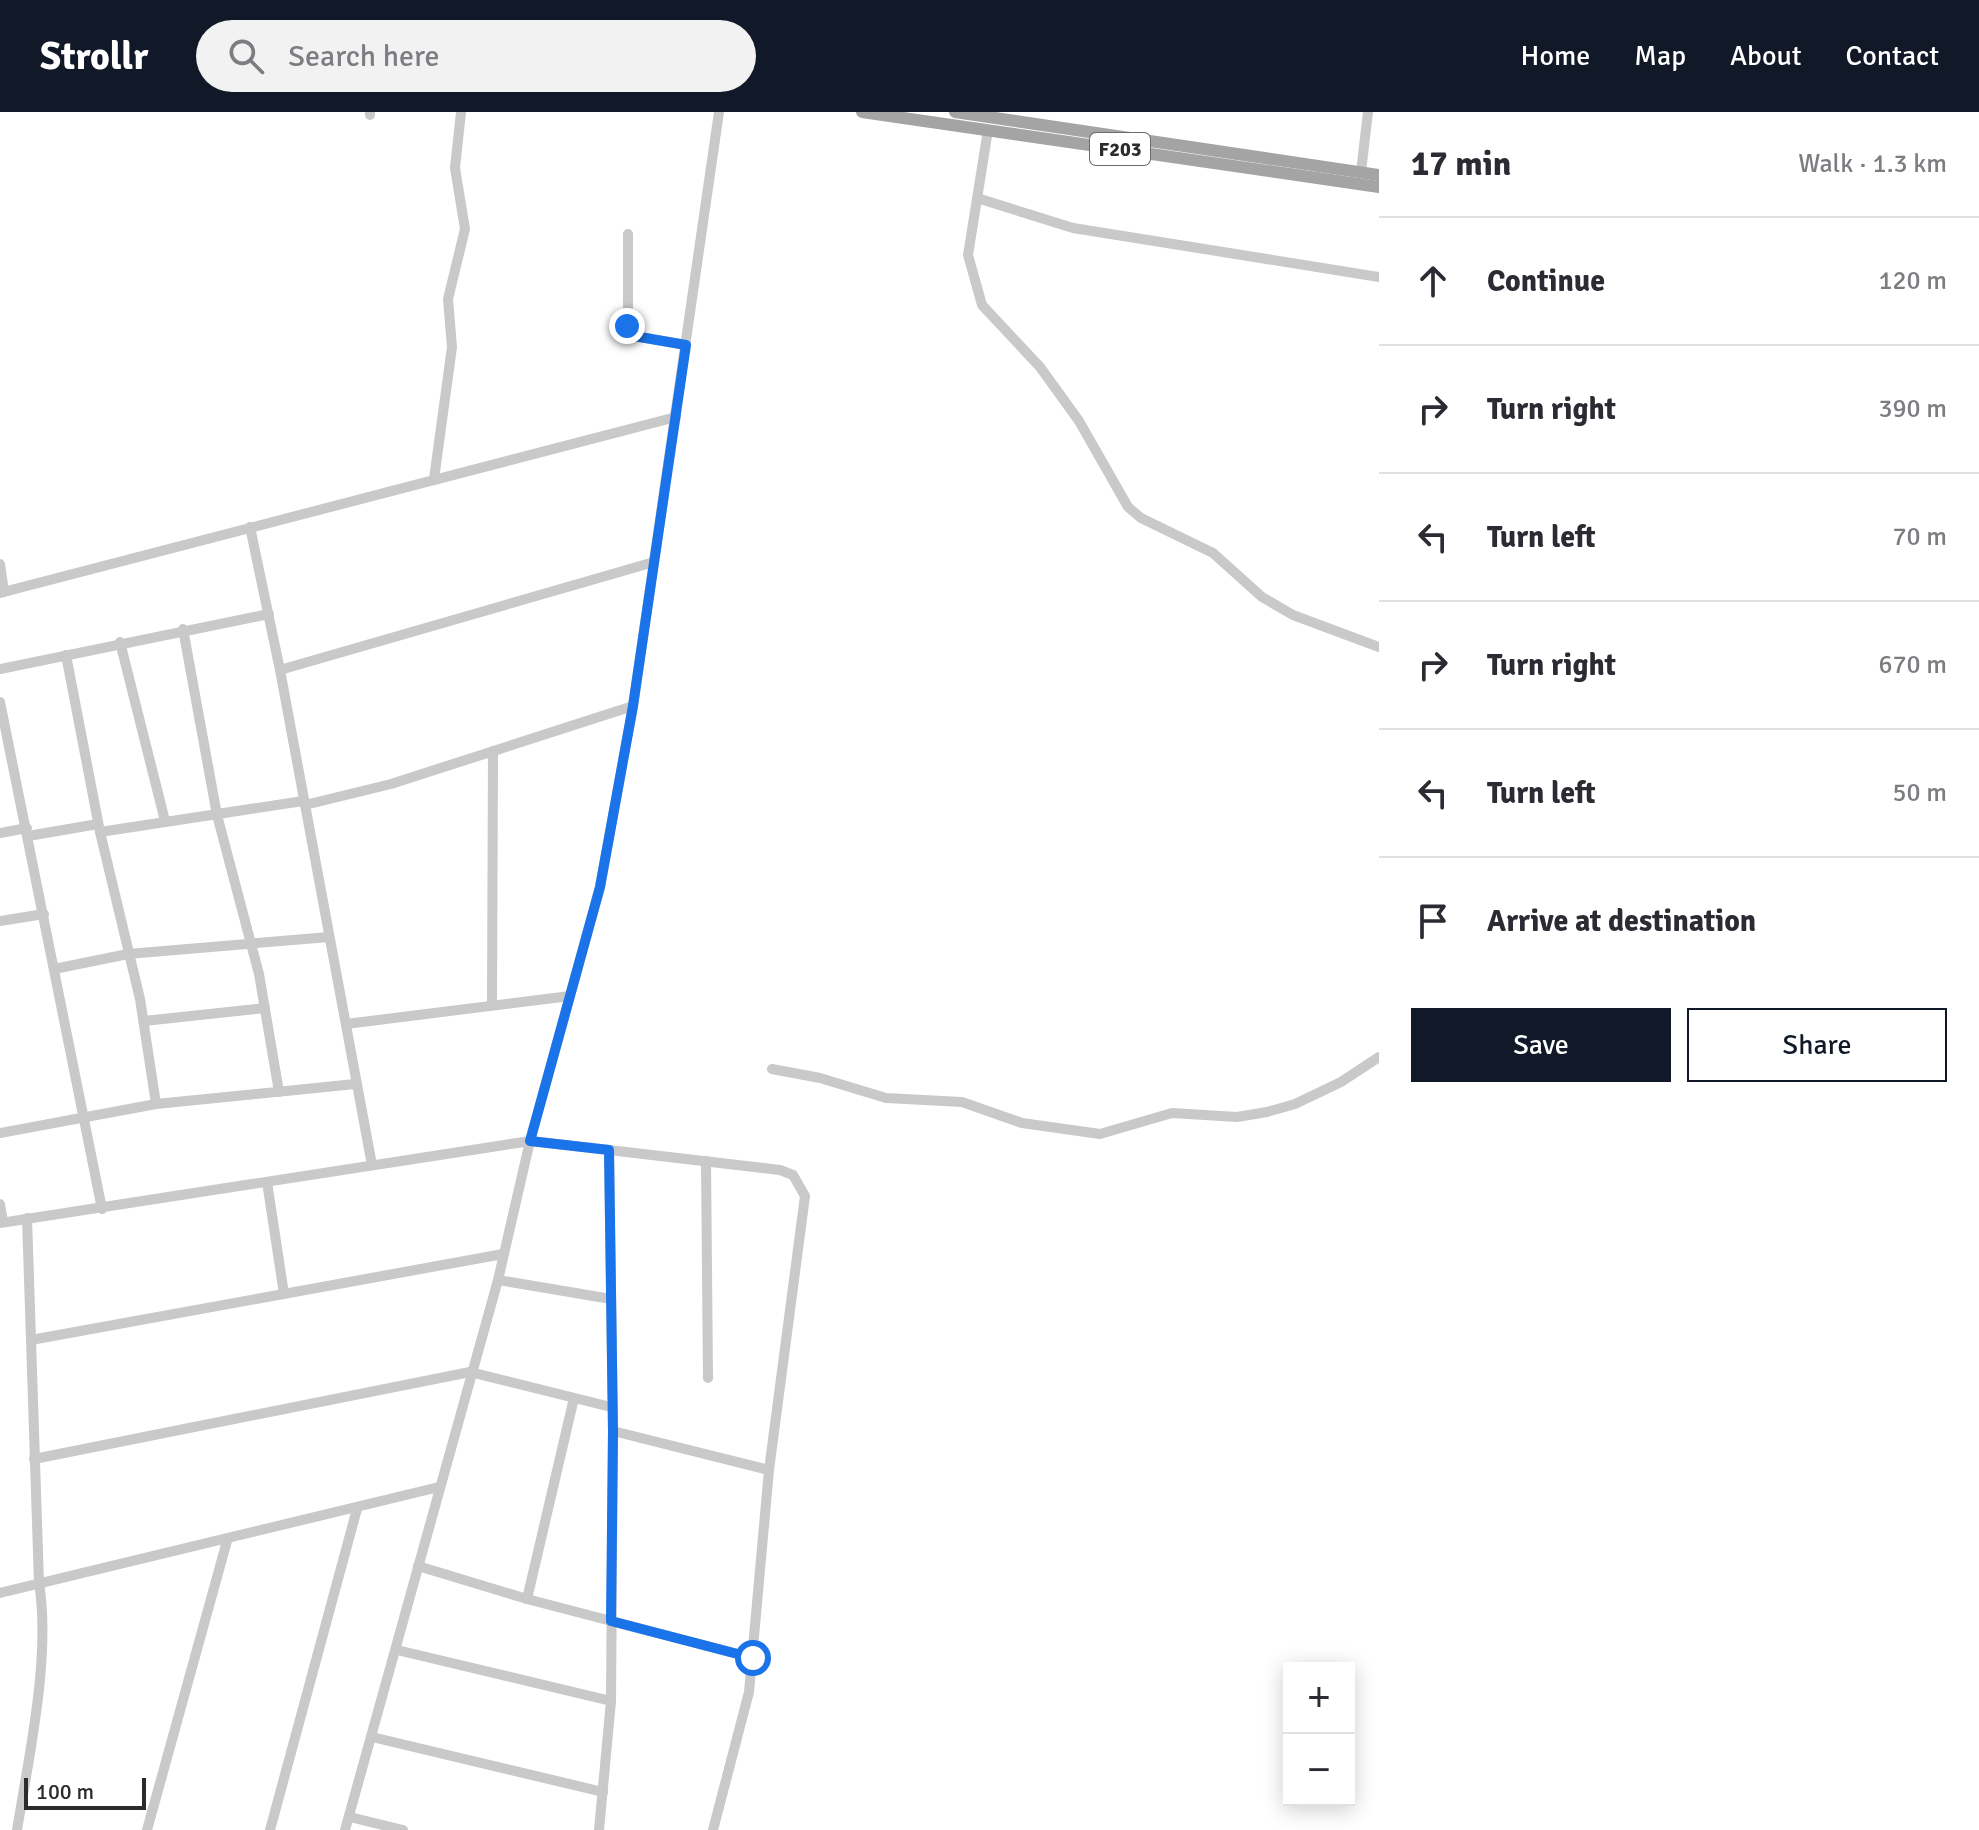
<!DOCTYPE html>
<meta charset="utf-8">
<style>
:root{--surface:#fff;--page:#f2f2f3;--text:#2b2b33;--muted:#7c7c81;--line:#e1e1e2;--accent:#111827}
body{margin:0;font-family:Signika,sans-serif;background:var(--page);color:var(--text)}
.controls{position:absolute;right:24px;bottom:24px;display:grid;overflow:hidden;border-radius:0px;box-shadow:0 4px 20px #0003}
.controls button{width:72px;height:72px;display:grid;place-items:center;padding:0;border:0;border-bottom:2px solid var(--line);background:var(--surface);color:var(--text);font:40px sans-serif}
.scale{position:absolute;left:24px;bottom:20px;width:122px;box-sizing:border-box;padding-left:8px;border:4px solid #2c2c2c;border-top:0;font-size:22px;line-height:28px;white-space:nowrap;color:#2c2c2c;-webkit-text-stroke:6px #fff;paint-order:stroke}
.stop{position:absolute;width:24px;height:24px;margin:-18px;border:6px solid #1a73e8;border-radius:50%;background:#fff}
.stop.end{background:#1a73e8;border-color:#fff;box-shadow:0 2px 8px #0008}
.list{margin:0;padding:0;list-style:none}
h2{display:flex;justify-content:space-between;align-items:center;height:104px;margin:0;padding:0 32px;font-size:34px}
h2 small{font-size:26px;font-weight:400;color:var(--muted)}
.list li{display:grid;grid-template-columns:52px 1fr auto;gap:24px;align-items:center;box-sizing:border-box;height:128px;padding:0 32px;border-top:2px solid var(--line)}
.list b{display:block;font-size:30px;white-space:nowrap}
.list em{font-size:26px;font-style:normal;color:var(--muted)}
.actions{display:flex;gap:16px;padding:24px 32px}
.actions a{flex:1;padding:18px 0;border:2px solid var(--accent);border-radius:0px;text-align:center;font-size:28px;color:var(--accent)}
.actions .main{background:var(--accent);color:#fff}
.icon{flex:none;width:44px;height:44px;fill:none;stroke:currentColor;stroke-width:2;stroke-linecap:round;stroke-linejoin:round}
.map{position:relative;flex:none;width:1379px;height:1718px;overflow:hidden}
header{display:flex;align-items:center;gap:48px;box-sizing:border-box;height:112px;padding:0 40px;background:var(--accent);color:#fff}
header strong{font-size:38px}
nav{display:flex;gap:44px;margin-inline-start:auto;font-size:28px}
.search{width:560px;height:72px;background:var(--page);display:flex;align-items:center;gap:20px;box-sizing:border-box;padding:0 28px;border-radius:44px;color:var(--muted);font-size:30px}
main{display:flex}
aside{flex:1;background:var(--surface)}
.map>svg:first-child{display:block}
</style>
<header>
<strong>Strollr</strong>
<div class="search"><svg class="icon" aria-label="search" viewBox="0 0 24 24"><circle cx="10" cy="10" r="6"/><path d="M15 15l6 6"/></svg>Search here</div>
<nav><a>Home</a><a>Map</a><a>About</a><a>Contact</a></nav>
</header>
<main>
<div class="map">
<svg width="1379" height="1718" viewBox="0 0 1379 1718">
<rect width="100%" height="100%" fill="#fff"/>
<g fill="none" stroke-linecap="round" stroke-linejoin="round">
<!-- minor -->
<g stroke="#c9c9c9" stroke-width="10">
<path d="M370 3V0"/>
<path d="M988 18 968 143 982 193 1040 255 1079 309 1128 395 1141 406 1213 441 1262 485 1293 503 1379 535"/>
<path d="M1361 60 1368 0"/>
<path d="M977 86 1073 116 1379 165"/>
<path d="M628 122V219L634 224 686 233"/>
<path d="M434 367 452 235 448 187 465 117 455 56 461 0"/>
<path d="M250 415 280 558 372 1053"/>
<path d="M0 452 4 480"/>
<path d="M0 481 676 305"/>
<path d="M183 517 217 703 259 862 279 980"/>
<path d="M120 530 165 709"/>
<path d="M66 543 100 720 140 887 156 992"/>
<path d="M0 557 269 502"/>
<path d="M280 558 654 450"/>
<path d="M0 590 102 1097"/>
<path d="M305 693 391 672 633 594"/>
<path d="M100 720 303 689"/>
<path d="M0 721 27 716"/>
<path d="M28 724 98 712"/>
<path d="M0 809 44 802"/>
<path d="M54 857 128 842 329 825"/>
<path d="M492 892 493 639"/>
<path d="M144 909 265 896"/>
<path d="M346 912 570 884"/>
<path d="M772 957 820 966 886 986 962 990 1022 1011 1100 1022 1172 1001 1237 1005 1267 1000 1295 992 1341 970 1379 945"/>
<path d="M0 1021 156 992 355 972"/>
<path d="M609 1038 780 1058 793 1063 805 1084 769 1358 749 1580 713 1718"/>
<path d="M706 1049 708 1266"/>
<path d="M267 1070 284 1182"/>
<path d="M0 1092 3 1110"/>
<path d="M0 1111 530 1029 609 1038 613 1319 611 1589 599 1718"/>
<path d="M498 1168 611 1187"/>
<path d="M31 1228 503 1142"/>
<path d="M613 1319 769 1358"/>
<path d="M34 1347 470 1260 611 1295"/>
<path d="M418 1454 527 1487 753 1546"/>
<path d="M0 1481 439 1375"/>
<path d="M527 1487 574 1286"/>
<path d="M397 1538 611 1589"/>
<path d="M372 1625 603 1680"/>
<path d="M350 1705 403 1718"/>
<path d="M17 1718C29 1644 51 1544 39 1471L27 1106"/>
<path d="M147 1718 227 1429"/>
<path d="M270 1718 357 1397"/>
<path d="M345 1718 498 1168 530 1029 600 775 633 594 719 0"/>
</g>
<!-- major -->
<g stroke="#a4a4a4" stroke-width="12">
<path d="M862 0 1379 75"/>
<path d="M955 0 1379 63"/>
</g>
</g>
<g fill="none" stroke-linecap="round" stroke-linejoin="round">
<!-- route -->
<path stroke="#1a73e8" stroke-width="10" d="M627 214 634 224 686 233 633 594 600 775 530 1029 609 1038 613 1319 611 1509 753 1546"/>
</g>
<g text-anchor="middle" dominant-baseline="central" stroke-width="8" stroke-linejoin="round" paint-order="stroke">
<!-- shield labels -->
<rect fill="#fff" stroke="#6b6b6b" stroke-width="2" x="1090" y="21" width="60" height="32" rx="6"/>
<g font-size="20" font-weight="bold" fill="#2c2c2c">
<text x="1120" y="37">F203</text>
</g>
</g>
</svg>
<div class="controls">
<button>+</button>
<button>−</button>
</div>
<div class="scale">100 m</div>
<div class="stop" style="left:753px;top:1546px"></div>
<div class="stop end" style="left:627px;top:214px"></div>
</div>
<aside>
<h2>17 min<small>Walk · 1.3 km</small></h2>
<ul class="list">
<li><svg class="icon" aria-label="ahead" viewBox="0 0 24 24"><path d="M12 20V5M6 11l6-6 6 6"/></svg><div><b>Continue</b></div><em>120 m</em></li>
<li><svg class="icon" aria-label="right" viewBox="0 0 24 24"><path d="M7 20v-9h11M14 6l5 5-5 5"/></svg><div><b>Turn right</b></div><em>390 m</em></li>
<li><svg class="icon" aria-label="left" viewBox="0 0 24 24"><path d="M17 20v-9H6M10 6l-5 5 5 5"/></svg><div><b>Turn left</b></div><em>70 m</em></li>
<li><svg class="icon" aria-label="right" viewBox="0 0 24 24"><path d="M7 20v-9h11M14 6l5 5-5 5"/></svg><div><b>Turn right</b></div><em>670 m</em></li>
<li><svg class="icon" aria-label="left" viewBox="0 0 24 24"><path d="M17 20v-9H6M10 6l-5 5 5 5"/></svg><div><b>Turn left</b></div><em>50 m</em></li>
<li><svg class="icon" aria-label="arrive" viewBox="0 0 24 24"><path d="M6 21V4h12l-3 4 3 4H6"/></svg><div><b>Arrive at destination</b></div></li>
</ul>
<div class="actions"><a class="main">Save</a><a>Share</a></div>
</aside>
</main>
